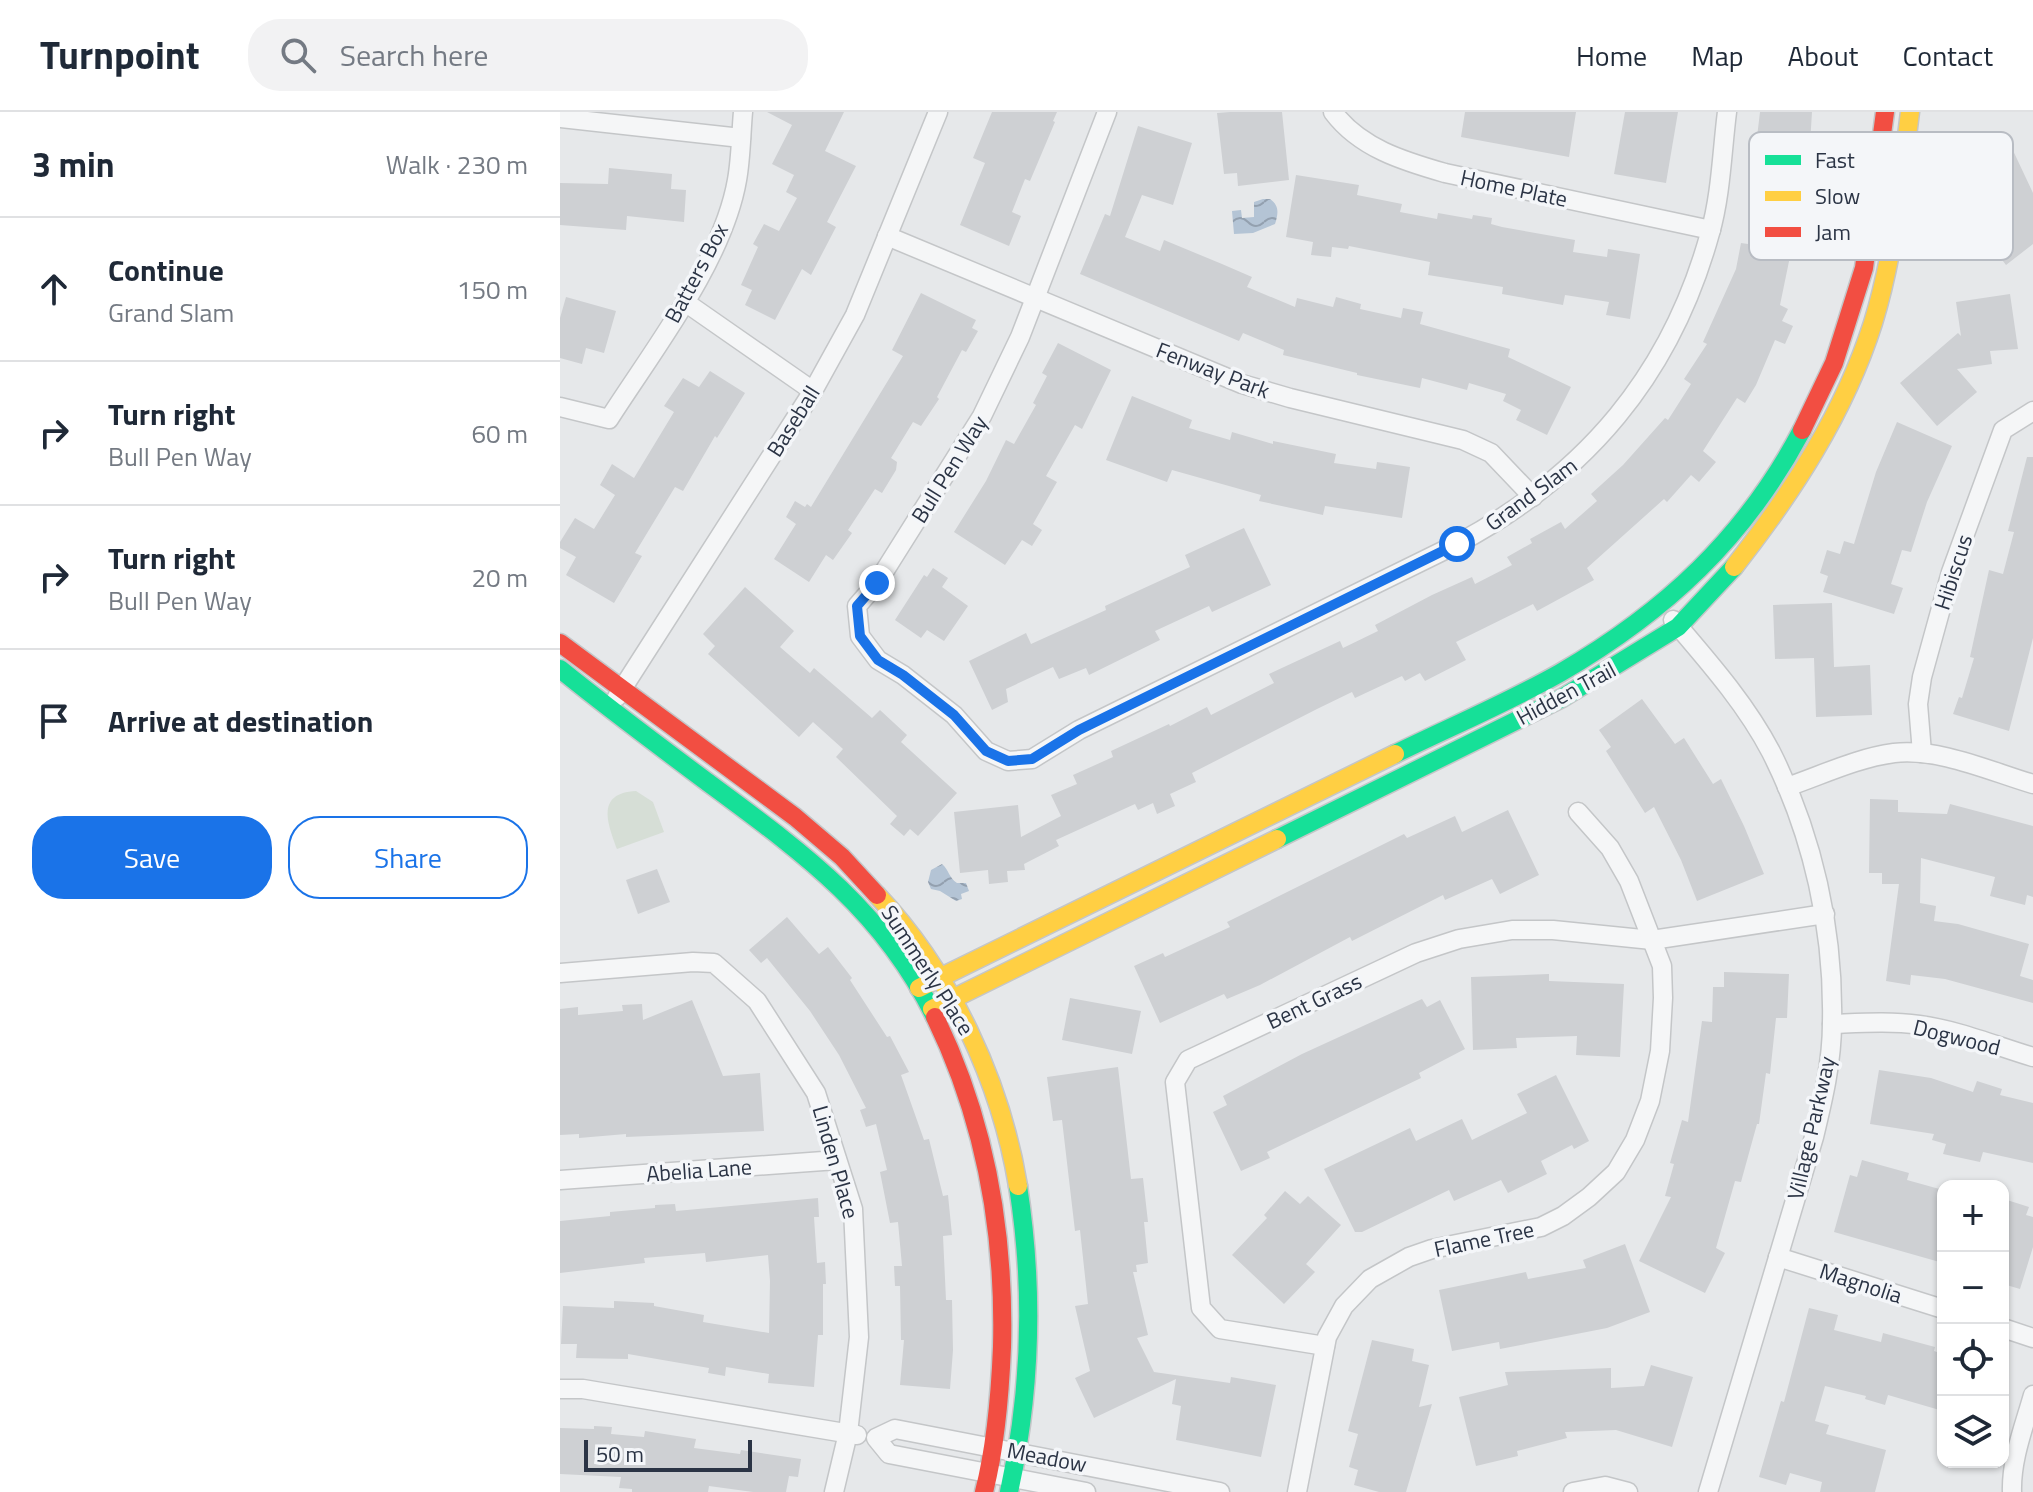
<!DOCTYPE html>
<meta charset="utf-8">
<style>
:root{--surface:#fff;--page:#f2f2f3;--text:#1f2937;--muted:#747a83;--line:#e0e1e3;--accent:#1a73e8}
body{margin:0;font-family:"Titillium Web",sans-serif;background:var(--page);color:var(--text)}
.controls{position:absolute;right:24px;bottom:24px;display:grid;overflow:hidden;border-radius:16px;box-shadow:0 2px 6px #0004}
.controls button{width:72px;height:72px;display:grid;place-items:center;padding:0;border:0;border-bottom:2px solid var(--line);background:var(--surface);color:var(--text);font:40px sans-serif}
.scale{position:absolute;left:24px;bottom:20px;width:168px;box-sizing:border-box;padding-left:8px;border:4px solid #2b3445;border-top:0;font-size:22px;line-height:28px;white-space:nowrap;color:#2b3445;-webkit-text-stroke:6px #f4f6f9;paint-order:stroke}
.stop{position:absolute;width:24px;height:24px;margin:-18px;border:6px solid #1a73e8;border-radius:50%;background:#fff}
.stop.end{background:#1a73e8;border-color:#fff;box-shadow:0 2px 8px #0008}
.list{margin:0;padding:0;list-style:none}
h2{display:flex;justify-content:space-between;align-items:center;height:104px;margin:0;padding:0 32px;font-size:34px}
h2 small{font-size:26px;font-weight:400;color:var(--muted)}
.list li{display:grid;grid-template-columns:52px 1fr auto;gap:24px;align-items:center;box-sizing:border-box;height:144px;padding:0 32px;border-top:2px solid var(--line)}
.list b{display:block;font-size:30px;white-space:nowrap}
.list p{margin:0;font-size:26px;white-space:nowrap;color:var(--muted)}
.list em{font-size:26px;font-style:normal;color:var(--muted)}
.actions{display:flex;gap:16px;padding:24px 32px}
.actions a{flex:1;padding:18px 0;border:2px solid var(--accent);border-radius:32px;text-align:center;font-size:28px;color:var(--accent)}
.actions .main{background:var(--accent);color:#fff}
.icon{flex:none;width:44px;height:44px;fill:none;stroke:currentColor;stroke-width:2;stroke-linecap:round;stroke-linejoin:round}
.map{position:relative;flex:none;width:1473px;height:1380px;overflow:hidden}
header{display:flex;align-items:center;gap:48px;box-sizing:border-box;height:112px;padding:0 40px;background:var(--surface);border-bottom:2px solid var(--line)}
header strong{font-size:38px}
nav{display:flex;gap:44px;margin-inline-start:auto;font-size:28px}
.search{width:560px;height:72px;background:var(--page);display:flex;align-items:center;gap:20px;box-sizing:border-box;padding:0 28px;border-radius:32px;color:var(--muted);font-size:30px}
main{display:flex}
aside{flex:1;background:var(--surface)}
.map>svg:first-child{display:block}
</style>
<header>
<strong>Turnpoint</strong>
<div class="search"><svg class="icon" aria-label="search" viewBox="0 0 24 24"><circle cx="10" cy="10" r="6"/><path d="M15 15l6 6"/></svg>Search here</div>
<nav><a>Home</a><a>Map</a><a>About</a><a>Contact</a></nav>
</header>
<main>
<aside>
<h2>3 min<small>Walk · 230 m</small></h2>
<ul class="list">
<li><svg class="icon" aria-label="ahead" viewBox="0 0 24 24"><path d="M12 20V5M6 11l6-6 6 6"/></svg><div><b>Continue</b><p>Grand Slam</p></div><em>150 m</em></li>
<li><svg class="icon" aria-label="right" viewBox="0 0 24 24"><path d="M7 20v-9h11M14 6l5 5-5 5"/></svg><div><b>Turn right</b><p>Bull Pen Way</p></div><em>60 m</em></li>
<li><svg class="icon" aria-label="right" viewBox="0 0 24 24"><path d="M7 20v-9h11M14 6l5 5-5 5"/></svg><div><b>Turn right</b><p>Bull Pen Way</p></div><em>20 m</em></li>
<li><svg class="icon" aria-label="arrive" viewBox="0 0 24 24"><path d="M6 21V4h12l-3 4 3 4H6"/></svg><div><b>Arrive at destination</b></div></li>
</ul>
<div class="actions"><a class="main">Save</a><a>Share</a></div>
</aside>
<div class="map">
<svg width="1473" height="1380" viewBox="0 0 1473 1380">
<defs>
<pattern id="water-waves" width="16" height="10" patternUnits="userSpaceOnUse" patternTransform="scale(2)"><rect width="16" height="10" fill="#b4c4d5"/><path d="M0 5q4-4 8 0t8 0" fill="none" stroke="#93a0af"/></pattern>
</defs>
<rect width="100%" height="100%" fill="#e6e8ea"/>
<!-- garden -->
<path fill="#d6ded6" d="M76 679 93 690 104 720 57 737C48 712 35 681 76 679Z"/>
<!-- water -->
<g fill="url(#water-waves)">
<path d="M703 87H710C720 94 718 102 715 112L693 121 674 122 672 99 681 98 682 106 694 105V90Z"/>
<path d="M382 752C389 758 389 766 397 771H406L409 779 401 782 402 787 396 789 380 779 371 777 368 770 371 758Z"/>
</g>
<!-- building -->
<g fill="#ced0d3">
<path d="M207 0H284L265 39 296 54 267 110 276 115 251 163 242 157 215 208 185 193 192 178 181 173 198 135 193 132 204 112 219 119 237 86 226 80 234 63 212 52 232 13Z"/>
<path d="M432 0H497L493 9 495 10 470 69 465 67 452 100 461 104 449 134 400 113 425 51 413 46Z"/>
<path d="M670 0H722L729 68 678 74 677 61 664 62 657 1Z"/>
<path d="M905 0H1016L1009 45 901 25Z"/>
<path d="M1065 0H1118L1106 71 1054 62Z"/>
<path d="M1200 0H1252L1246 96H1240L1220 193 1228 197 1222 209 1233 214 1225 232 1215 228 1196 273 1185 291 1177 286 1143 339 1156 350 1139 370 1131 363 1107 390 1104 387 1027 456 1034 468 977 499 973 492 896 530 906 548 865 569 860 561 845 569 842 564 795 586 792 580 757 597 632 661 636 670 610 682 615 694 597 702 593 691 578 698 575 692 496 728 499 734 464 752 465 758 447 759 448 770 429 772 428 758 400 761 394 700 458 693 461 725 501 704 491 683 517 672 513 663 553 645 551 639 609 612 610 614 647 595 651 603 714 571 709 562 780 529 783 536 818 519 815 513 872 483 912 465 915 472 952 453 947 445 972 431 970 427 1001 410 1005 417 1037 389 1031 382 1063 353 1105 306 1108 308 1131 272 1124 267 1147 232 1143 230 1176 157 1181 131 1188 132 1197 92H1189Z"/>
<path d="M578 14 632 31 613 93 582 83 565 125 600 139 604 128 662 152 692 165 687 175 735 195 737 186 773 195 776 185 801 192 800 197 841 206 843 196 863 200 860 212 950 237 948 245 1011 275 987 323 956 308 961 298 943 289 946 282 909 271 907 278 862 266 860 276 797 263V261L723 243 724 238 683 221 679 229 520 162 545 102 550 104Z"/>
<path d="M1449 30 1473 81V132L1446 153 1421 120 1399 75 1406 71 1398 54Z"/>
<path d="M49 56 112 62 111 77 126 78 124 110 67 104 66 118 0 113V71L48 72Z"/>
<path d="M736 63 799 73 797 83 842 92 840 100 877 107 878 101 912 107 913 103 932 106 931 112 942 115 1015 128 1013 140 1047 145 1048 137 1080 142 1070 207 1046 203 1049 190 1005 183 1003 193 942 182 943 175 868 163 870 150 789 134 788 137 772 135 771 145 751 143 753 130 726 125Z"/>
<path d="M361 181 416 208 412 216 418 219 406 240 402 238 377 285 379 287 361 314 353 310 331 346 337 350 336 358 322 381 315 377 288 418 292 421 273 448 266 443 249 470 214 447 236 412 226 405 235 389 245 395 247 392 251 395 343 244 332 238Z"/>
<path d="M1450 182 1458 237 1430 239 1432 252 1397 257 1417 280 1377 314 1340 271 1398 221 1401 224 1396 190Z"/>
<path d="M6 185 56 199 44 241 26 236 22 252 0 246V206Z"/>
<path d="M498 231 551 258 522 317 515 313 486 364 497 370 473 412 482 418 472 434 462 428 445 453 394 420 426 369 446 328 454 332 476 293 473 291 487 264 482 261Z"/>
<path d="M150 259 185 281 157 326 155 324 123 379 115 375 75 441 82 444 54 491 6 463 16 445 0 436V430L15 406 34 417 55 383 40 373 52 352 74 366 114 300 104 294 123 266 139 275Z"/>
<path d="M572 284 632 308 629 316 670 328 672 320 713 332V329L776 342 774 351 816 357 817 350 850 355 842 406 765 394 763 403 699 389 701 383 612 358 607 370 546 348Z"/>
<path d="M1337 310 1392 334 1367 390 1351 440 1342 438 1331 472 1343 476 1334 502 1263 480 1268 464 1260 461 1267 438 1280 442 1284 429 1294 432 1316 360Z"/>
<path d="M1467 345H1473V526L1449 619 1393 602 1399 585 1402 586 1414 546 1410 545 1429 458 1443 462 1454 420 1448 419Z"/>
<path d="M684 416 711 473 652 500 649 494 595 519 600 528 529 563 526 556 499 567 493 555 446 577 448 590 432 598 409 549 466 521 471 532 546 498 545 494 630 455 625 443Z"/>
<path d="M373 456 388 466 382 475 408 494 384 529 367 518 361 526 335 508 364 463 367 465Z"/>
<path d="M185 475 234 519 220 535 250 561 254 556 312 606 320 598 347 623 341 630 397 681 358 724 350 717 344 724 330 712 337 704 276 645 283 637 253 610 239 625 148 542 155 534 143 522Z"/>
<path d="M1272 491 1274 555 1310 553 1312 603 1256 605 1254 546 1215 547 1213 493Z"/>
<path d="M1082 587 1115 632 1124 626 1153 672 1161 667 1184 714 1204 762 1137 789 1121 748 1094 695 1085 701 1046 639 1051 635 1039 618Z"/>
<path d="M1310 687 1338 688V700L1387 702 1390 692 1473 714V785L1467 783 1465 793 1430 784 1435 765 1361 746 1360 791 1376 794 1374 809 1398 812 1469 832 1460 864 1473 868V891L1385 867 1351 863 1350 873 1326 869 1339 772H1322V761H1309Z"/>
<path d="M948 698 979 763 940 782 932 767 885 788 883 783 792 829 790 825 700 873 667 887 664 882 600 911 574 854 603 841 605 845 670 815 667 810 844 722 847 726 895 704 902 720Z"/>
<path d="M97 757 110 790 78 802 66 768Z"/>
<path d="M227 805 259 842 268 835 292 866 290 868 327 925 330 924 349 960 341 963 364 1028 369 1027 383 1084 388 1083 392 1123 383 1124 386 1188H392L393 1238 390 1277 340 1273 344 1228H341L340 1174H335L334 1154H342L338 1110 330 1111 320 1060 327 1058 316 1012 306 1015 300 998 306 996 279 943 250 899 207 846 201 851 189 838Z"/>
<path d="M1164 860 1229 862 1227 906H1216L1210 962 1206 961 1199 1012H1197L1181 1070 1175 1069 1156 1136 1165 1141 1145 1181 1079 1149 1111 1085 1105 1084 1114 1052 1110 1051 1122 1008 1128 1010 1142 909 1152 910 1153 875H1164Z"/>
<path d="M989 862V869L1064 872 1060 945 1016 943 1017 924 956 926 957 936 913 938 911 865Z"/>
<path d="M510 886 581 899 572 942 502 928Z"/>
<path d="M862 887 867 895 880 888 905 937 859 961 861 966 707 1040 710 1046 681 1059 653 1000 667 993 663 984 742 942Z"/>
<path d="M132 888 163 964 200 961 204 1019 66 1025V1022L19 1026V1022L0 1023V897L18 895V903L63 899 62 893 82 892 83 908Z"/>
<path d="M558 955 571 1067 583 1066 588 1110H584L588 1151 576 1153 577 1160H573L588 1223 577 1226 594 1260 670 1271 671 1265 716 1273 701 1345 616 1328 621 1294 612 1292 616 1267 534 1306 515 1266 530 1259 515 1194 528 1192 520 1118 515 1119 502 1008 493 1009 487 965Z"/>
<path d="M1319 958 1371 966 1413 980 1417 969 1442 977 1440 983 1473 991V1051L1423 1040 1420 1050 1383 1042 1386 1032 1372 1028 1374 1022 1310 1012Z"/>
<path d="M996 963 1029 1029 1014 1037 1012 1033 981 1049 987 1062 948 1081 941 1068 894 1089 889 1078 802 1120H795L764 1057 850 1016 856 1029 902 1007 912 1028 967 1001 957 982Z"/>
<path d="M1302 1048 1349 1061 1347 1068 1383 1078V1151L1274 1120 1290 1063 1297 1065Z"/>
<path d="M725 1079 740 1092 748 1084 781 1113 746 1152 755 1160 724 1192 672 1143 707 1106 704 1103Z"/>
<path d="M258 1086 259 1105H254L257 1151 265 1150 266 1172H263V1223H258L254 1275 208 1271 209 1262 166 1255 165 1264 148 1261 149 1256 68 1242V1247L16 1246 17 1232H1L3 1194 54 1196V1189L94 1191V1194L144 1203 143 1210 209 1221 210 1169 208 1143 146 1150 145 1141 84 1146 85 1151 0 1161V1109L50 1104V1100L95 1096V1093L115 1092 116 1099Z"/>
<path d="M1447 1088 1469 1095 1466 1103 1473 1105V1135L1460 1177 1443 1172V1100Z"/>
<path d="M1065 1132 1090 1200 1047 1216 940 1237 939 1230 892 1239 879 1178 966 1160 968 1167 1026 1156 1023 1148Z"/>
<path d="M1249 1196 1278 1203 1274 1218 1321 1230 1323 1221 1375 1235 1374 1239 1383 1242V1299L1328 1283 1325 1293 1305 1287 1306 1284 1265 1274 1255 1309 1269 1313 1266 1322 1326 1338 1315 1380H1260L1262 1370 1230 1361 1226 1373 1199 1365 1221 1289 1224 1290Z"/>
<path d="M812 1228 854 1237 852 1249 869 1253 859 1295 872 1292 846 1380H819L794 1373 798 1358 789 1355 798 1322 788 1319Z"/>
<path d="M1091 1253 1133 1265 1112 1335 1056 1318 1005 1320 1007 1326 957 1339 958 1344 916 1354 899 1285 948 1273 945 1260 1051 1256V1276L1084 1274Z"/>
<path d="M34 1314 52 1315 51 1322 84 1325 85 1319 136 1327 134 1336 180 1342 181 1338 241 1347 238 1365 229 1364 226 1380H193L149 1374 148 1380H72V1377L59 1376 61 1365 0 1362V1316L34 1317Z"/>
</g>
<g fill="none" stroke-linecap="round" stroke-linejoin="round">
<!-- street casing -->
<g stroke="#c4c6c8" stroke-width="21">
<g id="street">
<path d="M547 0 460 225 422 304 317 471 297 494 300 524 318 548 343 563 394 603 426 639 448 649 472 647 519 618 897 432C1026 363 1111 263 1150 121 1161 83 1162 39 1167 0"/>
<path d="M773 0C800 36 843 49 885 61L1151 118"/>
<path d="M0 6 181 26"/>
<path d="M327 124 682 272 730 286 903 328 931 341 973 385"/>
<path d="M125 190 253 279"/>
<path d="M0 295 49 307C93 238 163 149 177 68 181 46 181 22 183 0"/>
<path d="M1113 508C1148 549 1186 592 1211 640 1253 723 1274 818 1272 911 1272 950 1263 988 1254 1025L1148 1380"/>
<path d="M57 585 253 279 295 203 378 0"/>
<path d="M1362 641 1358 592 1362 565 1391 460 1443 318 1473 299"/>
<path d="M1227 675C1262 663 1297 646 1334 641 1380 636 1429 659 1473 672"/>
<path d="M0 861 133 850 154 851 197 889 256 981 293 1097 299 1225 288 1321 274 1380"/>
<path d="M1272 912C1301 911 1331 909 1359 913 1398 918 1436 934 1473 945"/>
<path d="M0 1068 277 1048"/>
<path d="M1218 1145 1383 1197"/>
<path d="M1443 1216 1473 1226"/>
<path d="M765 1234 660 1217 641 1196 615 970 628 948 856 841 899 827 952 818H993L1092 828 1265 802"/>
<path d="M0 1277H23L297 1323"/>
<path d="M526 1380 329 1342 316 1326 335 1317 660 1380"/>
<path d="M737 1380 767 1225 784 1194 810 1167 849 1145 872 1137 981 1115 1003 1104 1029 1085 1056 1060 1075 1028 1090 989 1100 939 1103 886 1102 854 1069 769 1050 736 1018 700"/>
<path d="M1013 1380 1045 1374 1068 1380"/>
<path d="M1452 1380C1451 1347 1464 1315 1473 1283"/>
</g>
</g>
<!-- fast casing -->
<g stroke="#c4c6c8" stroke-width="21">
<g id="fast">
<path d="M0 557C49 597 99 634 150 672 242 740 323 798 375 905"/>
<path d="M835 642C890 615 947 591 1000 561 1105 500 1185 426 1242 318"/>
<path d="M717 727 1002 586 1118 515 1174 455"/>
<path d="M449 1380C471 1280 474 1176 458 1074"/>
</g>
</g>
<!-- slow casing -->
<g stroke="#c4c6c8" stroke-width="21">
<g id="slow">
<path d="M1174 455C1232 381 1284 302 1313 211 1334 143 1341 71 1350 0"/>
<path d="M317 783C390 860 441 970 458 1074"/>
<path d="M359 876 835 642"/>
<path d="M372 897 717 727"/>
</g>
</g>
<!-- jam casing -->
<g stroke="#c4c6c8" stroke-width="21">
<g id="jam">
<path d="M1242 318 1274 251 1304 156 1325 0"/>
<path d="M0 531 235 705 282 745 317 783"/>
<path d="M375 905C426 1010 445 1119 442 1235 440 1284 436 1333 424 1380"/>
</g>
</g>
<!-- street -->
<use href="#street" stroke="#f5f6f7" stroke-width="18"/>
<!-- fast -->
<use href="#fast" stroke="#16e098" stroke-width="18"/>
<!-- slow -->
<use href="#slow" stroke="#ffcf43" stroke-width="18"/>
<!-- jam -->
<use href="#jam" stroke="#f24e42" stroke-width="18"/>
</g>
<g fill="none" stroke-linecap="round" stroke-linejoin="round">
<!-- route -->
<path stroke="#1a73e8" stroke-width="10" d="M317 471 297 494 300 524 318 548 343 563 394 603 426 639 448 649 472 647 519 618 897 432"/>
</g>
<g text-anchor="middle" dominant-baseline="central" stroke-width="7" stroke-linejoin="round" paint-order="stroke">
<!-- street labels -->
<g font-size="22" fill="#2b3445" stroke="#f4f6f9">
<text transform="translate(954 76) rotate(12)">Home Plate</text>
<text transform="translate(136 161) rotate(-62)">Batters Box</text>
<text transform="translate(653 258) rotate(21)">Fenway Park</text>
<text transform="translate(233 309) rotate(-58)">Baseball</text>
<text transform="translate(389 357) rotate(-58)">Bull Pen Way</text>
<text transform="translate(971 382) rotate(-36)">Grand Slam</text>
<text transform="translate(1393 460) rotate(-72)">Hibiscus</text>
<text transform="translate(1006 581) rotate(-28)">Hidden Trail</text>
<text transform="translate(368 858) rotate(57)">Summerly Place</text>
<text transform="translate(754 889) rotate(-25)">Bent Grass</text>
<text transform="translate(1397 925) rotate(14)">Dogwood</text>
<text transform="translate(1251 1016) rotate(-77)">Village Parkway</text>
<text transform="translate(276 1050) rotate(74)">Linden Place</text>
<text transform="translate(139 1058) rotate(-4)">Abelia Lane</text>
<text transform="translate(924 1127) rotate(-12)">Flame Tree</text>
<text transform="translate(1301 1171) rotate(18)">Magnolia</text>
<text transform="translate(487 1345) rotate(11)">Meadow</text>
</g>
</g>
<!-- legend -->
<rect x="1189" y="20" width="264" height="128" rx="12" fill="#f4f6f9" stroke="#b8bcc3" stroke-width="2"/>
<rect x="1205" y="43" width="36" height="10" fill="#16e098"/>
<rect x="1205" y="79" width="36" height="10" fill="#ffcf43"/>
<rect x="1205" y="115" width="36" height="10" fill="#f24e42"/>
<g font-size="22" fill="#2b3445">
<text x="1255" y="56">Fast</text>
<text x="1255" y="92">Slow</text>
<text x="1255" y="128">Jam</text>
</g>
</svg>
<div class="controls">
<button>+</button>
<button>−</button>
<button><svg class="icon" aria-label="locate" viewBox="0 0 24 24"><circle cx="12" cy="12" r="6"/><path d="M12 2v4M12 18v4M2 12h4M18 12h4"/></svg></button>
<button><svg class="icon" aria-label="layers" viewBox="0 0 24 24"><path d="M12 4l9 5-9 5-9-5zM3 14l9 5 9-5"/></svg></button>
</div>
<div class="scale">50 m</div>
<div class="stop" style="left:897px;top:432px"></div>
<div class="stop end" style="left:317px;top:471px"></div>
</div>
</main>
